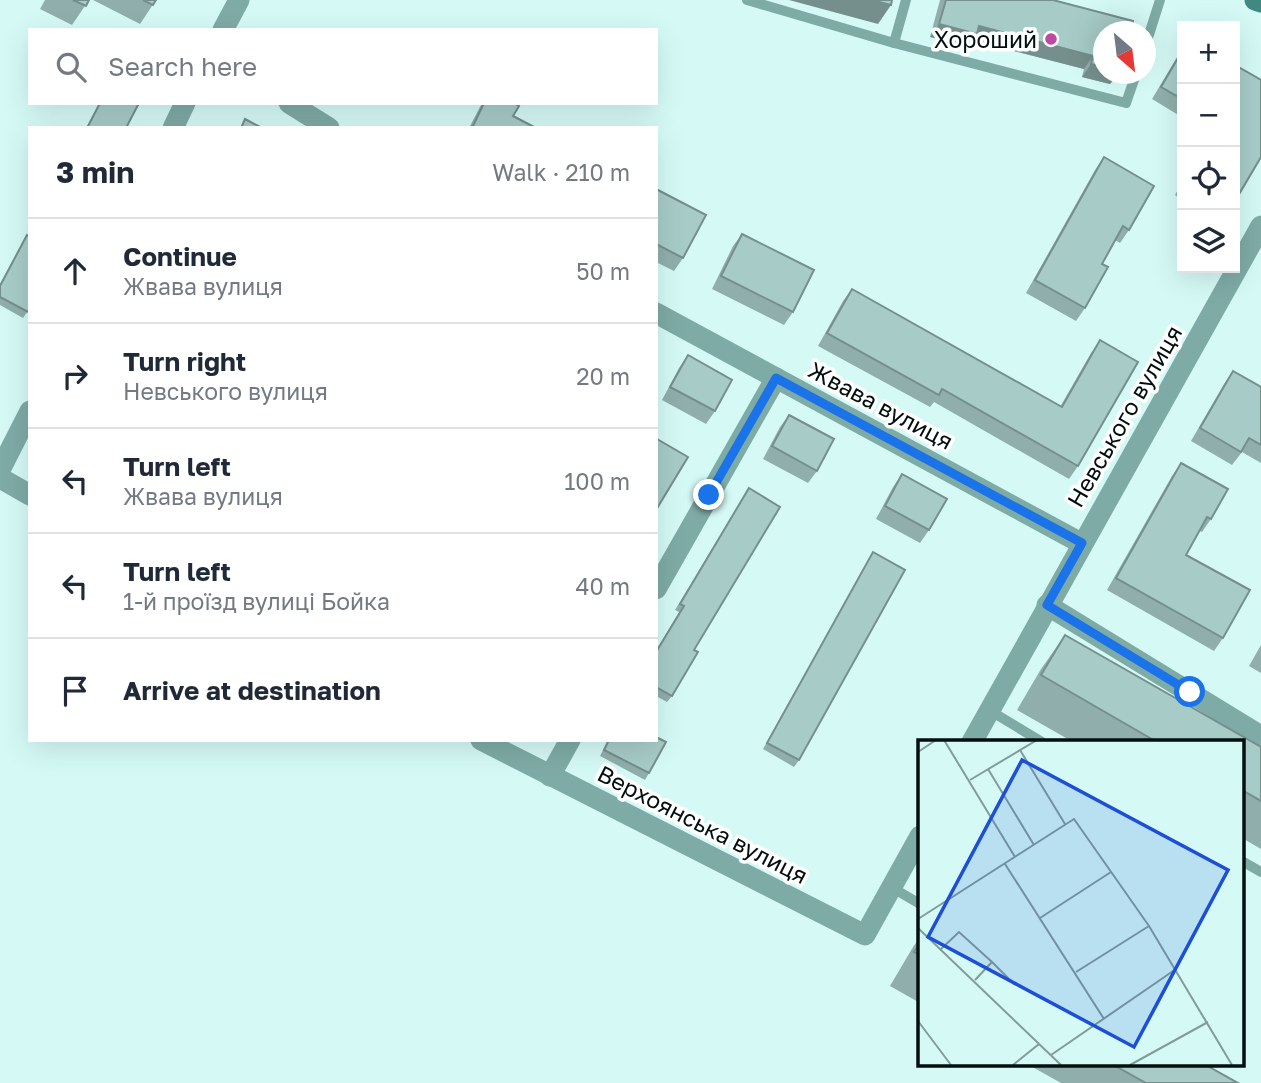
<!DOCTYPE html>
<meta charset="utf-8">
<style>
:root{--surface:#fff;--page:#f6f6f7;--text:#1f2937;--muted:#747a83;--line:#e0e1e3}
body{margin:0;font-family:"Golos Text",sans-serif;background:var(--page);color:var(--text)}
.controls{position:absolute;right:21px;top:21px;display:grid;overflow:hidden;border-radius:0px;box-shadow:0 7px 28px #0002}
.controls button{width:63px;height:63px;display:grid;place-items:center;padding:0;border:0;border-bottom:2px solid var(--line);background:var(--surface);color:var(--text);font:35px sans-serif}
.compass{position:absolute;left:1093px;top:21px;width:63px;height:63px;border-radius:50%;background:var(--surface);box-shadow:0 7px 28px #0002;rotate:152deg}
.stop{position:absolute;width:21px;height:21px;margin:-16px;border:5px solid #1a73e8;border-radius:50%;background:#fff}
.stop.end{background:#1a73e8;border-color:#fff;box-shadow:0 2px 7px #0008}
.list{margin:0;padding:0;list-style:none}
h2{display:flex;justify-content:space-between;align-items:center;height:91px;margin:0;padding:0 28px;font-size:30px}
h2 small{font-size:23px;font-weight:400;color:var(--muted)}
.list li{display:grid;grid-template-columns:46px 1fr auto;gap:21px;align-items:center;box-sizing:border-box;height:105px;padding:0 28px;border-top:2px solid var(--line)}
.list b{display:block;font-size:26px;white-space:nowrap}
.list p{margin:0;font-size:23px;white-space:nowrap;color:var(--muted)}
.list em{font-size:23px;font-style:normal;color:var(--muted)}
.icon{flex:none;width:38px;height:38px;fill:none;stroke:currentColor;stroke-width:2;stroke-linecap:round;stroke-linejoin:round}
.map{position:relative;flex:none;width:1261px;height:1083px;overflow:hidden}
.search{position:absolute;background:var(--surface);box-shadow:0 7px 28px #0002;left:28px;top:28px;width:630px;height:77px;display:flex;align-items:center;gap:18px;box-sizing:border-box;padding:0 24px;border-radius:0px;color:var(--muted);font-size:26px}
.panel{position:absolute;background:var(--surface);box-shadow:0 7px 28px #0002;left:28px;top:126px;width:630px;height:616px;border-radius:0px}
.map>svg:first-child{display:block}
</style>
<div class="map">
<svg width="1261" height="1083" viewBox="0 0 1261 1083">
<rect width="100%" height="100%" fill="#d5faf6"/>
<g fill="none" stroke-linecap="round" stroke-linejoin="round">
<!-- lane -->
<g stroke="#7faba6" stroke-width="10">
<path d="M747 0 894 43 906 0"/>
<path d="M894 43 1126 103 1136 74"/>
<path d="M1146 44 1160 0"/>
<path d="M989 710 1042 742"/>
<path d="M1242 861 1261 872"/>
<path d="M891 887 920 904"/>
</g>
<!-- street -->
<g stroke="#7faba6" stroke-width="21">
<path d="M223 30 239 0"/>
<path d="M289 103 329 128"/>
<path d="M173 128 185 103"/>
<path d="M656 313 1081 543"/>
<path d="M0 470 30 411"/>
<path d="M0 478 30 495"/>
<path d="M656 589 776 378"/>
<path d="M1047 605 1261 736"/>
<path d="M481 740 865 935 920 836"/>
<path d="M972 742 1261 226"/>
<path d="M550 776 570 740"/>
</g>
<!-- secondary -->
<path stroke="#418882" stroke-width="21" d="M1255 0 1261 2"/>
</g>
<!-- wall -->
<g fill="#90afac">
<path d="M45 0H89L72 25 40 9Z"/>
<path d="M93 0H156L140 24Z"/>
<path d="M940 0H1053L1103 74H1118L1110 84 1082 77 1084 69 972 40 968 46 930 37Z"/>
<path d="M1182 49V112L1180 116 1152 99Z"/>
<path d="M482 103H514L513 116 536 128H469Z"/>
<path d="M1104 157 1129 230 1120 243 1115 240 1102 264 1085 308 1076 321 1026 293 1095 170Z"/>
<path d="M1182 183V200L1175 195Z"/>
<path d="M656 189 683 258 674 271 656 262Z"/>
<path d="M742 234 793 312 784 325 712 289 733 246Z"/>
<path d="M27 235 30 308 23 318 0 305V284Z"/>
<path d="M852 289 1060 407 1091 353 1100 340 1078 466 1069 479 934 402 930 407 818 346 843 301Z"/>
<path d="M688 355 715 411 706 424 662 400 679 368Z"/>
<path d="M1233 371 1261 387V463L1242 452 1232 465 1191 441 1224 384Z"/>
<path d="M789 415 817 471 808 483 763 459 780 427Z"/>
<path d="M1181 463 1211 519 1202 532 1200 531 1186 555 1223 638 1214 651 1107 590 1172 476Z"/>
<path d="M902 474 929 530 920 543 876 519 893 487Z"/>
<path d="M749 488 694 650 672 696 667 702 656 696V651L679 612 675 610Z"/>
<path d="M873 552 799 760 794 767 763 749Z"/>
<path d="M1065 635 1261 747V849L1242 838V742H1073L1017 710 1041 669Z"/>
<path d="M1261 645V673L1249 666Z"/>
<path d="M608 740H656L649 773 645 780 600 756Z"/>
<path d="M920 937V1003L890 986 913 947Z"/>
<path d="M1027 1064H1204L1238 1083H1061Z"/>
</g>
<!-- shaded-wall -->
<g fill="#758f8c">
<path d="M789 0H871L891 5 878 24Z"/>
<path d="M939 24 979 26 1093 56 1084 69 972 40 968 46 930 37Z"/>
<path d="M1091 64 1103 67V74H1118L1110 84 1082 77Z"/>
</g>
<!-- building -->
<g fill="#a7ccc8" stroke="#758f8c" stroke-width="2">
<path d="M73 0H89L86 6Z"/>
<path d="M143 0H156L153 5Z"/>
<path d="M871 0H892L891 5Z"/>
<path d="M946 0H1053L1133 21 1130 32H1103V67L1091 64 1093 56 979 26 977 34 939 24Z"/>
<path d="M1182 51V99L1161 87Z"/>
<path d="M1235 65 1261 80V157L1235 201Z"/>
<path d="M100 103H139L126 128H87Z"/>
<path d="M484 103H514L519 106 513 116 536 128H472Z"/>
<path d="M245 119 262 128H241Z"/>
<path d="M1104 157 1154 186 1129 230 1123 226 1102 264 1108 267 1085 308 1035 280Z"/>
<path d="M656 189 706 215 683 258 656 244Z"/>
<path d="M742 234 814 270 793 312 721 276Z"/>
<path d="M27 235 30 237V308L28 312 0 297V286Z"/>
<path d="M852 289 1062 407 1100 340 1138 362 1078 466 942 389 939 395 827 333Z"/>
<path d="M688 355 732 380 715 411 670 387Z"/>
<path d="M1233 371 1261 387V445L1249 438 1241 452 1200 428Z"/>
<path d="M789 415 834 439 817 471 772 446Z"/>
<path d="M657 439 688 457 656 510V440Z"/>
<path d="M1181 463 1228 489 1211 519 1207 517 1186 555 1250 590 1223 638 1116 578Z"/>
<path d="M902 474 947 499 929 530 885 506Z"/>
<path d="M749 488 780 507 694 650 698 652 672 696 656 687V652L684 606 680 604Z"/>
<path d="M873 552 905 570 799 760 767 743Z"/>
<path d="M1065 635 1261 747V801L1242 790V742H1157L1041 675Z"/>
<path d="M656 737 666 742 649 773 604 750 609 740H656Z"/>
<path d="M920 943V955L914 952Z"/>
<path d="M1112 1064H1204L1238 1083H1146Z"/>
</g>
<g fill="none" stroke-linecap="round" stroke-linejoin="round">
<!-- route -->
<path stroke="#1a73e8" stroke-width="9" d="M709 495 776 378 1082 543 1047 605 1190 692"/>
</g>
<!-- markers -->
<circle fill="#bd49a1" stroke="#fff" stroke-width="2.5" cx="1051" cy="39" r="7"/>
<g text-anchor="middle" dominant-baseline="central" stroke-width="7" stroke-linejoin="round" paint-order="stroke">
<!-- poi labels -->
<g font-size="23" fill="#030f0e" stroke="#fff" text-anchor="end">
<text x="1037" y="39">Хороший</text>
</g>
<!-- street labels -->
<g font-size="23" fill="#030f0e" stroke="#fff">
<text transform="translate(881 405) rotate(28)">Жвава вулиця</text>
<text transform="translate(1124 416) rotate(-60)">Невського вулиця</text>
<text transform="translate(703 824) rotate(27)">Верхоянська вулиця</text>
</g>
</g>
<!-- overview -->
<g transform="translate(918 740)">
<rect width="326" height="326" fill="#d5faf6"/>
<path fill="none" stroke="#819c99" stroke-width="2" d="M26 0 97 117M102 10 147 84M0 12 18 0M70 29 116 105M52 40 119 0M87 124 186 279M122 178 193 132M0 179 156 79 231 186 314 325M0 188 143 325M23 209 41 192 74 222M158 232 231 186M57 240 74 222 97 245M0 281 33 325M133 315 258 229M95 325 121 304M212 325 290 282"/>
<path fill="#1d4ed8" fill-opacity="0.15" stroke="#1d4ed8" stroke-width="3.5" d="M104 20 310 130 216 307 10 197Z"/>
<rect width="326" height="326" fill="none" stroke="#030f0e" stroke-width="3.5"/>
</g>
</svg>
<div class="controls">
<button>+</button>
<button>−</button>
<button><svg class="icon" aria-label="locate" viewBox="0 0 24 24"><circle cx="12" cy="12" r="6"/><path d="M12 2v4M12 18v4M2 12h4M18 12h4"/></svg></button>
<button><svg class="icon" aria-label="layers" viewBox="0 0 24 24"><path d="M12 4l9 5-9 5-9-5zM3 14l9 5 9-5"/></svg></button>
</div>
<svg class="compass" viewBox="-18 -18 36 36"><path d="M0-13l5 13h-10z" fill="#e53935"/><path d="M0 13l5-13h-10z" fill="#747a83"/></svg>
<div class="stop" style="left:1190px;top:692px"></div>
<div class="stop end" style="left:709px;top:495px"></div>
<div class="search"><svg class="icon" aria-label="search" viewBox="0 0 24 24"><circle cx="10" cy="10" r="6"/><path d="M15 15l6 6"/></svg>Search here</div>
<section class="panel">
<h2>3 min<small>Walk · 210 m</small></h2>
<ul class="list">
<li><svg class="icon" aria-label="ahead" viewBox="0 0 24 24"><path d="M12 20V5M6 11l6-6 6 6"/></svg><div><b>Continue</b><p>Жвава вулиця</p></div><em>50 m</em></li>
<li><svg class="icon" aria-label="right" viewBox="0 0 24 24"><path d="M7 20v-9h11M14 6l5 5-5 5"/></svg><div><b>Turn right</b><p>Невського вулиця</p></div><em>20 m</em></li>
<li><svg class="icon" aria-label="left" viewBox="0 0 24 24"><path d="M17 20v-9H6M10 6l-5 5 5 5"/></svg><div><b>Turn left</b><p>Жвава вулиця</p></div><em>100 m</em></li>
<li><svg class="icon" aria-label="left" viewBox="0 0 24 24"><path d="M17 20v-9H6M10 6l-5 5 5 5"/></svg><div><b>Turn left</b><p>1-й проїзд вулиці Бойка</p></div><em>40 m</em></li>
<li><svg class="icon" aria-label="arrive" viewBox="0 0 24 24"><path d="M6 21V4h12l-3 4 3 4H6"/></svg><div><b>Arrive at destination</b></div></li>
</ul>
</section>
</div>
